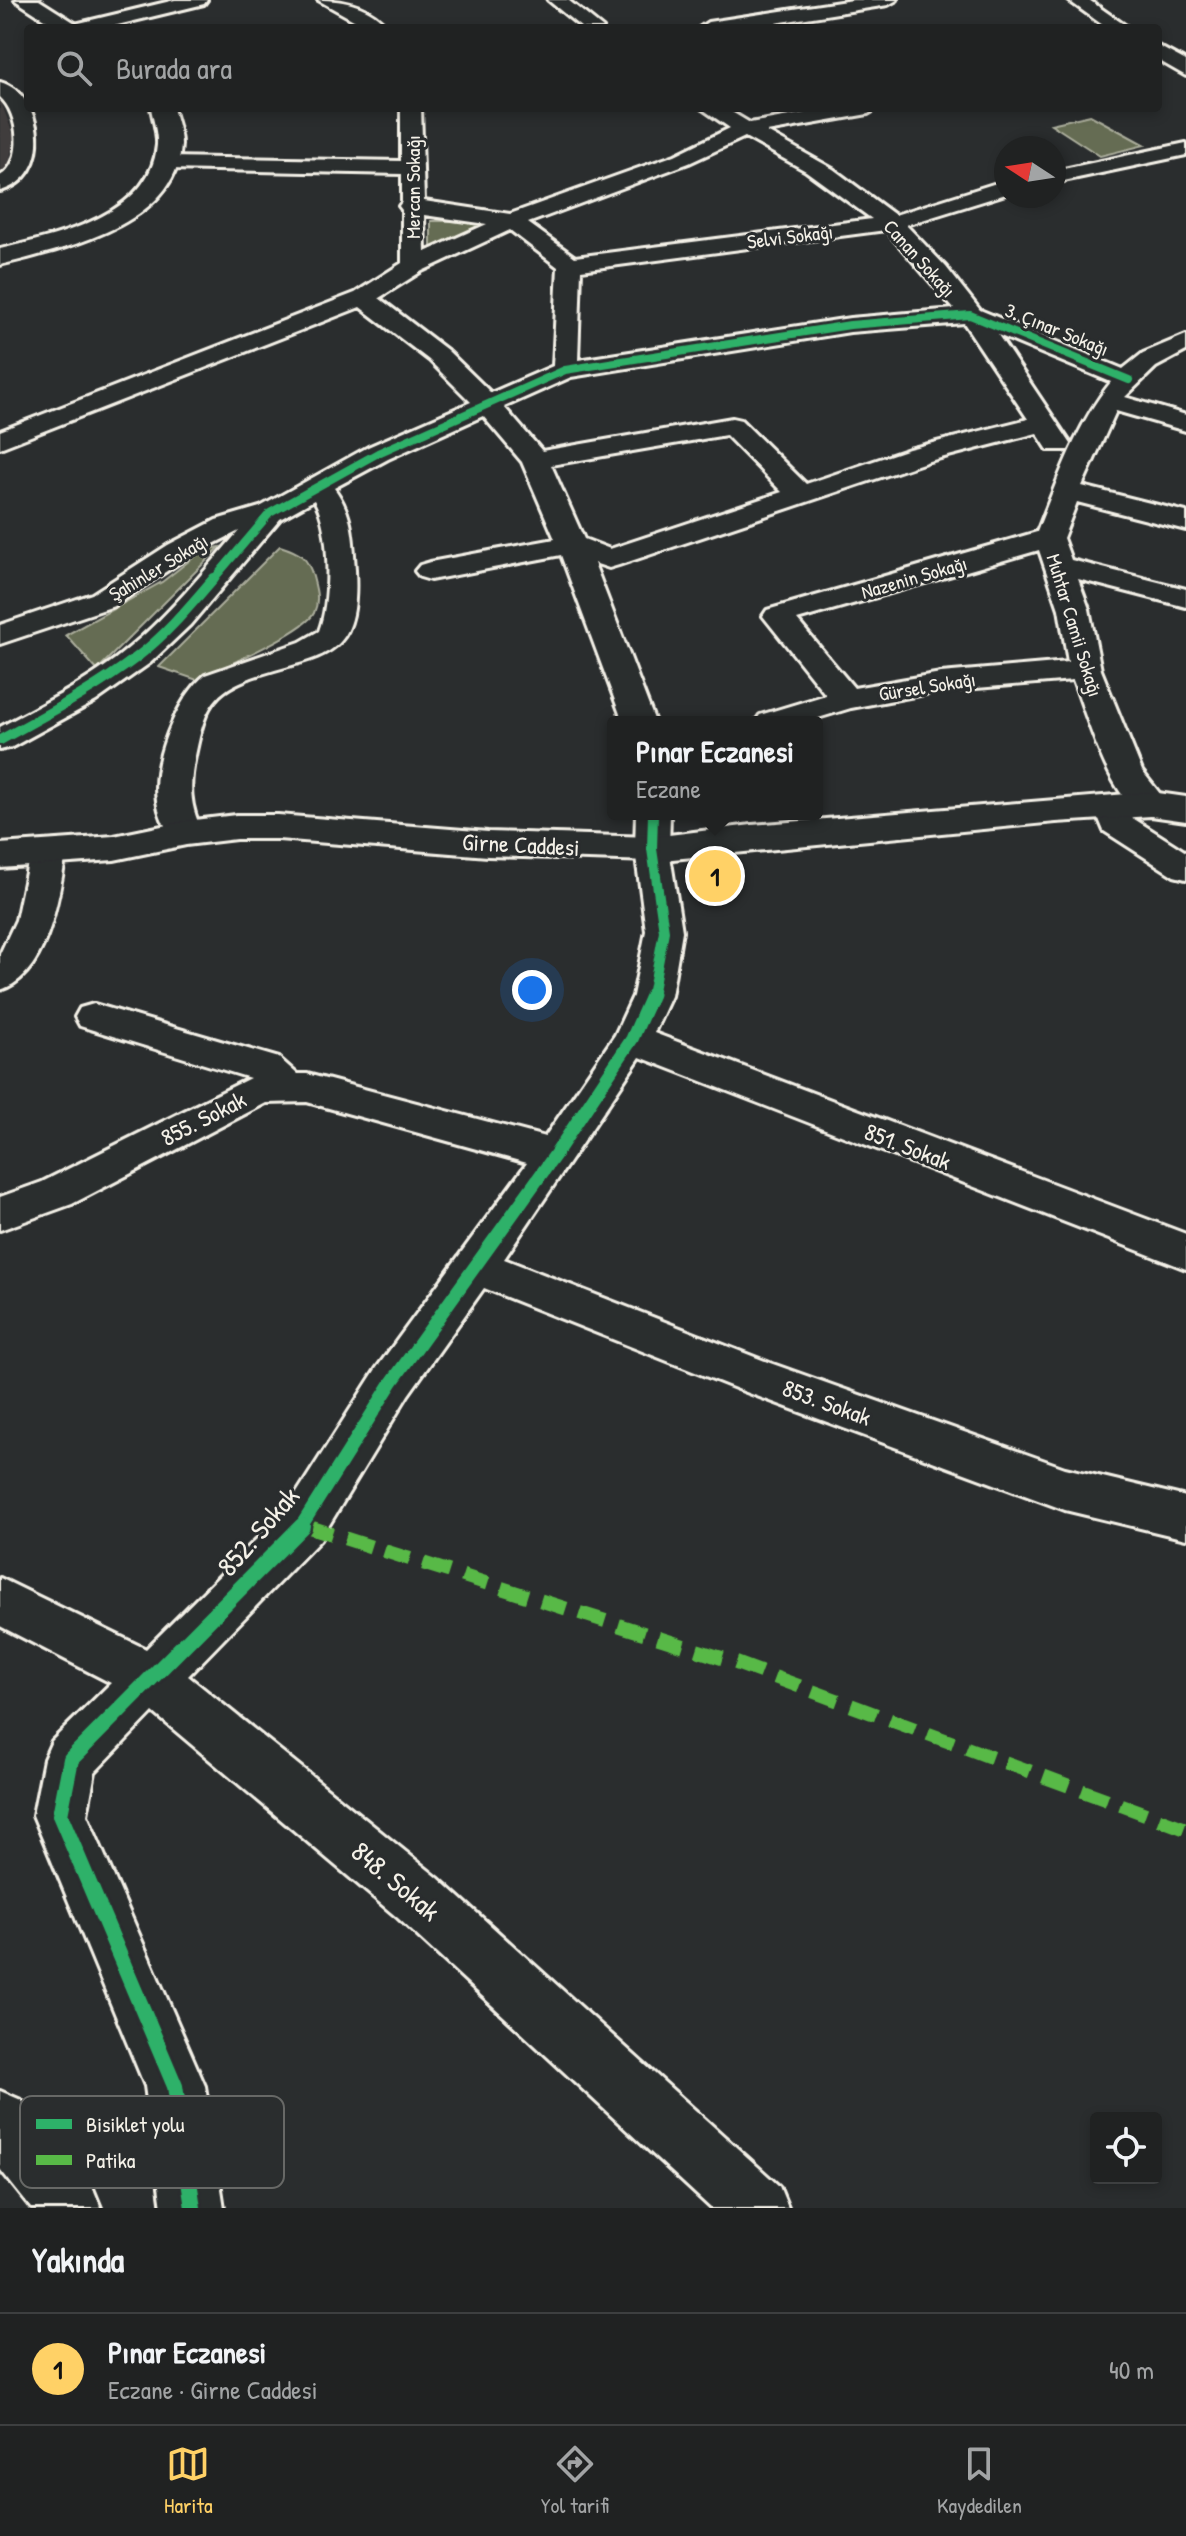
<!DOCTYPE html>
<html lang="tr">
<meta charset="utf-8">
<style>
:root{--surface:#202222;--page:#282a2a;--text:#f1f3f6;--muted:#a2a4a5;--line:#3d3f40;--accent:#ffd166}
body{margin:0;font-family:"Patrick Hand",sans-serif;background:var(--page);color:var(--text)}
.controls{position:absolute;right:24px;bottom:24px;display:grid;overflow:hidden;border-radius:8px;box-shadow:0 4px 12px #0003}
.controls button{width:72px;height:72px;display:grid;place-items:center;padding:0;border:0;border-bottom:2px solid var(--line);background:var(--surface);color:var(--text);font:40px sans-serif}
.compass{position:absolute;left:994px;top:136px;width:72px;height:72px;border-radius:50%;background:var(--surface);box-shadow:0 4px 12px #0003;rotate:282deg}
.you{position:absolute;left:532px;top:990px;width:28px;height:28px;margin:-20px;border:6px solid #fff;border-radius:50%;background:#1a73e8;box-shadow:0 0 0 12px #1a73e833}
.badge{display:grid;place-items:center;width:52px;height:52px;border-radius:50%;background:var(--accent);color:#111;font-size:26px;font-weight:700}
.pin{position:absolute;translate:-50% -50%;border:4px solid #fff;box-shadow:0 2px 8px #0006}
.popup{position:absolute;left:607px;top:716px;width:216px;height:104px;box-sizing:border-box;display:grid;place-content:center;border-radius:8px;background:var(--surface);filter:drop-shadow(0 2px 6px #0005);font-size:26px;white-space:nowrap;color:var(--muted)}
.popup b{font-size:30px;color:var(--text)}
.popup::after{content:'';position:absolute;left:50%;top:100%;margin-left:-16px;border:16px solid transparent;border-top-color:var(--surface)}
.list{margin:0;padding:0;list-style:none}
h2{display:flex;justify-content:space-between;align-items:center;height:104px;margin:0;padding:0 32px;font-size:34px}
h2 small{font-size:26px;font-weight:400;color:var(--muted)}
.list li{display:grid;grid-template-columns:52px 1fr auto;gap:24px;align-items:center;box-sizing:border-box;height:112px;padding:0 32px;border-top:2px solid var(--line)}
.list b{display:block;font-size:30px;white-space:nowrap}
.list p{margin:0;font-size:26px;white-space:nowrap;color:var(--muted)}
.list em{font-size:26px;font-style:normal;color:var(--muted)}
.icon{flex:none;width:44px;height:44px;fill:none;stroke:currentColor;stroke-width:2;stroke-linecap:round;stroke-linejoin:round}
.map{position:relative;flex:none;width:1186px;height:2208px;overflow:hidden}
.search{position:absolute;background:var(--surface);box-shadow:0 4px 12px #0003;left:24px;right:24px;top:24px;height:88px;display:flex;align-items:center;gap:20px;box-sizing:border-box;padding:0 28px;border-radius:8px;color:var(--muted);font-size:30px}
.sheet{height:216px;background:var(--surface)}
nav{display:flex;justify-content:space-around;align-items:center;box-sizing:border-box;height:112px;border-top:2px solid var(--line);background:var(--surface);font-size:22px;color:var(--muted)}
nav a{display:grid;justify-items:center;gap:4px}
nav .on{color:var(--accent)}
.map>svg:first-child{display:block}
</style>
<div class="map">
<svg width="1186" height="2208" viewBox="0 0 1186 2208">
<rect width="100%" height="100%" fill="#2a2d2e"/>
<filter id="ink" filterUnits="userSpaceOnUse"><feTurbulence type="fractalNoise" baseFrequency=".0125" numOctaves="2"/><feDisplacementMap in="SourceGraphic" scale="16" xChannelSelector="R" yChannelSelector="G"/><feConvolveMatrix kernelMatrix="1 2 1 2 8 2 1 2 1" color-interpolation-filters="sRGB"/></filter>
<g filter="url(#ink)">
<!-- built -->
<path fill="#403c3d" d="M0 99 14 137 8 169 0 173Z"/>
<!-- green -->
<g fill="#656c52" stroke="#acae9d" stroke-width="2">
<path d="M1090 115 1145 145 1100 156 1051 124Z"/>
<path d="M431 221H480L489 224 431 249Z"/>
<path d="M280 546C299 552 308 557 313 577 316 589 320 600 314 613 306 631 219 669 197 680L159 667Z"/>
<path d="M220 547 97 670 66 635 162 582 203 550Z"/>
</g>
<g fill="none" stroke-linecap="round" stroke-linejoin="round">
<!-- minor casing -->
<g stroke="#f4f1e8" stroke-width="6">
<g id="minor">
<path d="M175 0H207L204 4 105 28H73L75 24Z"/>
<path d="M318 0C345 0 371 6 388 28H368Z"/>
<path d="M548 0H568L603 28H582Z"/>
<path d="M853 0H897L888 5 744 28H699L708 22Z"/>
<path d="M1068 0H1089L1129 28H1107Z"/>
<path d="M1158 46 1186 61V76L1158 60Z"/>
<path d="M0 82C43 93 56 177 0 191V176C25 163 19 113 0 97Z"/>
<path d="M401 108H421L424 201 510 214 675 155 730 128 701 108H725L750 123 833 108H878L868 114 767 132 833 169 895 215 1006 180V194L906 225 946 267 980 310 1123 369 1143 353 1186 335V351L1156 367 1125 397 1186 415V431L1116 411 1082 486 1186 512V530L1077 502 1063 538 1071 560 1186 589V607L1078 579 1089 609 1101 670 1142 771 1168 804 1163 811C1155 814 1146 816 1138 811 1107 789 1087 716 1073 680L941 691 851 708 805 722H755L760 715 826 695 763 616 767 610 1037 532C1058 480 1075 427 1111 382L998 335 1071 444 1068 450H1048L1037 433 929 461 619 565 609 568 594 563 655 722H623L561 555 430 580 420 577 415 571 420 565 430 562 555 539 522 462 483 416 388 459 334 488C353 514 353 539 355 570 360 661 324 653 252 677 239 682 225 688 216 699 203 713 199 738 195 756 189 785 189 806 203 833L198 841 186 844 174 841C166 829 159 815 157 801 151 762 176 700 205 675L300 642 319 631C331 600 331 528 314 500L280 519 190 625 150 663 96 701 12 747 0 750V727C45 703 92 680 130 647 171 613 204 571 239 531L188 557 114 606 0 644V625L92 594 168 545 216 520 260 507 368 447 471 402 429 360 360 307 0 448V431L355 293 402 263V210L399 206 402 202V174L168 169 157 163 168 157 401 161ZM745 137 806 171 872 219 575 257 528 223 689 163ZM424 215 487 224 425 252ZM510 230 558 267 553 366 491 393 447 350 379 298 422 271ZM886 230 954 309 850 318 578 360 581 270ZM964 323 1028 419 909 449 806 484 741 420 732 418 542 451 504 407 571 377 850 332ZM726 435 782 492 610 549 584 539 551 465ZM1039 550 1059 609 1068 662 941 673 854 688 797 620Z"/>
<path d="M1186 143V155L1054 183V171Z"/>
<path d="M1111 796 1123 799 1131 817 1186 852V879L1174 876 1104 831 1094 807 1099 799Z"/>
<path d="M636 814H670L669 849 682 931 671 996 654 1033 1186 1234V1269L640 1057 504 1259 770 1363 1065 1468 1186 1497V1539L1065 1510 738 1389 484 1288 408 1395 320 1540 188 1676 438 1878 779 2186 788 2208H711L398 1918 153 1712 95 1772 87 1815 205 2086 224 2208H162L145 2086 33 1815 44 1759 52 1741 111 1683 0 1626V1578L146 1649 286 1510 376 1369 527 1163 307 1102 266 1103 72 1204 0 1230V1197L42 1182 250 1078 80 1026 75 1017 80 1008 94 1004 279 1058 297 1074H307L545 1137 615 1035 633 996 646 931 635 849Z"/>
<path d="M48 842 60 845 66 853C59 895 48 976 0 990V954L16 920 30 853 36 845Z"/>
<path d="M0 2091 21 2100 92 2186 101 2208H31L0 2169Z"/>
</g>
</g>
<!-- tertiary casing -->
<g stroke="#f4f1e8" stroke-width="6">
<g id="tertiary">
<path d="M15 0H39L83 28H58Z"/>
<path d="M151 108H173C176 119 181 133 181 144 178 225 62 249 0 265V249C56 236 151 216 157 145 158 134 153 119 151 108Z"/>
<path d="M1151 792 1186 797V821L1151 816 1056 822 652 861 488 856 278 839H236L186 845 114 860 0 868V844L114 836 186 821 236 815H278L488 832 652 837 752 825Z"/>
</g>
</g>
<!-- minor -->
<use href="#minor" fill="#2a2d2e" fill-rule="evenodd"/>
<!-- tertiary -->
<use href="#tertiary" fill="#2a2d2e" fill-rule="evenodd"/>
<!-- quiet-far1 -->
<path stroke="#58b947" stroke-width="11" stroke-dasharray="21 11" stroke-linecap="butt" d="M303 1525 312 1528"/>
<!-- quiet -->
<path stroke="#58b947" stroke-width="14" stroke-dasharray="27 14" stroke-linecap="butt" d="M306 1526 728 1660 1186 1829"/>
<!-- cycleway-far3 casing -->
<g stroke="#2a2d2e" stroke-width="11">
<path id="cycleway-far3" d="M213 580 270 513 378 453 565 370 850 325 970 315 1129 380"/>
</g>
<!-- cycleway-far2 casing -->
<g stroke="#2a2d2e" stroke-width="14">
<g id="cycleway-far2">
<path d="M0 740C47 714 94 690 137 657 166 635 190 606 214 578"/>
<path d="M652 996 664 931 652 849 653 814"/>
</g>
</g>
<!-- cycleway-far1 casing -->
<g stroke="#2a2d2e" stroke-width="18">
<path id="cycleway-far1" d="M300 1528 392 1382 555 1155 632 1039 652 994"/>
</g>
<!-- cycleway casing -->
<g stroke="#2a2d2e" stroke-width="21">
<path id="cycleway" d="M193 2208 175 2086 60 1815 71 1759 302 1526"/>
</g>
<!-- cycleway-far3 -->
<use href="#cycleway-far3" stroke="#2db169" stroke-width="8"/>
<!-- cycleway-far2 -->
<use href="#cycleway-far2" stroke="#2db169" stroke-width="10"/>
<!-- cycleway-far1 -->
<use href="#cycleway-far1" stroke="#2db169" stroke-width="13"/>
<!-- cycleway -->
<use href="#cycleway" stroke="#2db169" stroke-width="16"/>
</g>
</g>
<g text-anchor="middle" dominant-baseline="central" stroke-width="6" stroke-linejoin="round" paint-order="stroke">
<!-- far-street labels -->
<g font-size="20" fill="#f4f1e8" stroke="#2a2d2e">
<text transform="translate(412 187) rotate(-90)">Mercan Sokağı</text>
<text transform="translate(790 236) rotate(-7)">Selvi Sokağı</text>
<text transform="translate(920 258) rotate(48)">Canan Sokağı</text>
<text transform="translate(1057 329) rotate(22)">3. Çınar Sokağı</text>
<text transform="translate(158 567) rotate(-31)">Şahinler Sokağı</text>
<text transform="translate(914 577) rotate(-16)">Nazenin Sokağı</text>
<text transform="translate(1075 625) rotate(73)">Muhtar Camii Sokağı</text>
<text transform="translate(927 686) rotate(-9)">Gürsel Sokağı</text>
</g>
<!-- street labels -->
<g font-size="24" fill="#f4f1e8" stroke="#2a2d2e">
<text transform="translate(521 844) rotate(3)">Girne Caddesi</text>
<text transform="translate(203 1118) rotate(-27)">855. Sokak</text>
<text transform="translate(908 1146) rotate(21)">851. Sokak</text>
<text transform="translate(827 1402) rotate(20)">853. Sokak</text>
</g>
<!-- near-street labels -->
<g font-size="28" fill="#f4f1e8" stroke="#2a2d2e">
<text transform="translate(258 1531) rotate(-49)">852. Sokak</text>
<text transform="translate(396 1881) rotate(40)">848. Sokak</text>
</g>
</g>
<!-- legend -->
<rect x="20" y="2096" width="264" height="92" rx="12" fill="#2a2d2e" stroke="#676866" stroke-width="2"/>
<rect x="36" y="2119" width="36" height="10" fill="#2db169"/>
<rect x="36" y="2155" width="36" height="10" fill="#58b947"/>
<g font-size="22" fill="#f4f1e8">
<text x="86" y="2132">Bisiklet yolu</text>
<text x="86" y="2168">Patika</text>
</g>
</svg>
<div class="controls">
<button><svg class="icon" aria-label="locate" viewBox="0 0 24 24"><circle cx="12" cy="12" r="6"/><path d="M12 2v4M12 18v4M2 12h4M18 12h4"/></svg></button>
</div>
<svg class="compass" viewBox="-18 -18 36 36"><path d="M0-13l5 13h-10z" fill="#e53935"/><path d="M0 13l5-13h-10z" fill="#a2a4a5"/></svg>
<div class="you"></div>
<div class="pin badge" style="left:715px;top:876px">1</div>
<div class="popup"><b>Pınar Eczanesi</b>Eczane</div>
<div class="search"><svg class="icon" aria-label="search" viewBox="0 0 24 24"><circle cx="10" cy="10" r="6"/><path d="M15 15l6 6"/></svg>Burada ara</div>
</div>
<section class="sheet">
<h2>Yakında<small></small></h2>
<ul class="list">
<li><span class="badge">1</span><div><b>Pınar Eczanesi</b><p>Eczane · Girne Caddesi</p></div><em>40 m</em></li>
</ul>
</section>
<nav>
<a class="on"><svg class="icon" aria-label="map" viewBox="0 0 24 24"><path d="M3 6l6-2 6 2 6-2v14l-6 2-6-2-6 2zM9 4v14M15 6v14"/></svg>Harita</a>
<a><svg class="icon" aria-label="directions" viewBox="0 0 24 24"><path d="M12 3l9 9-9 9-9-9zM9 14v-3h6M13 9l2 2-2 2"/></svg>Yol tarifi</a>
<a><svg class="icon" aria-label="saved" viewBox="0 0 24 24"><path d="M7 4h10v16l-5-4-5 4z"/></svg>Kaydedilen</a>
</nav>
